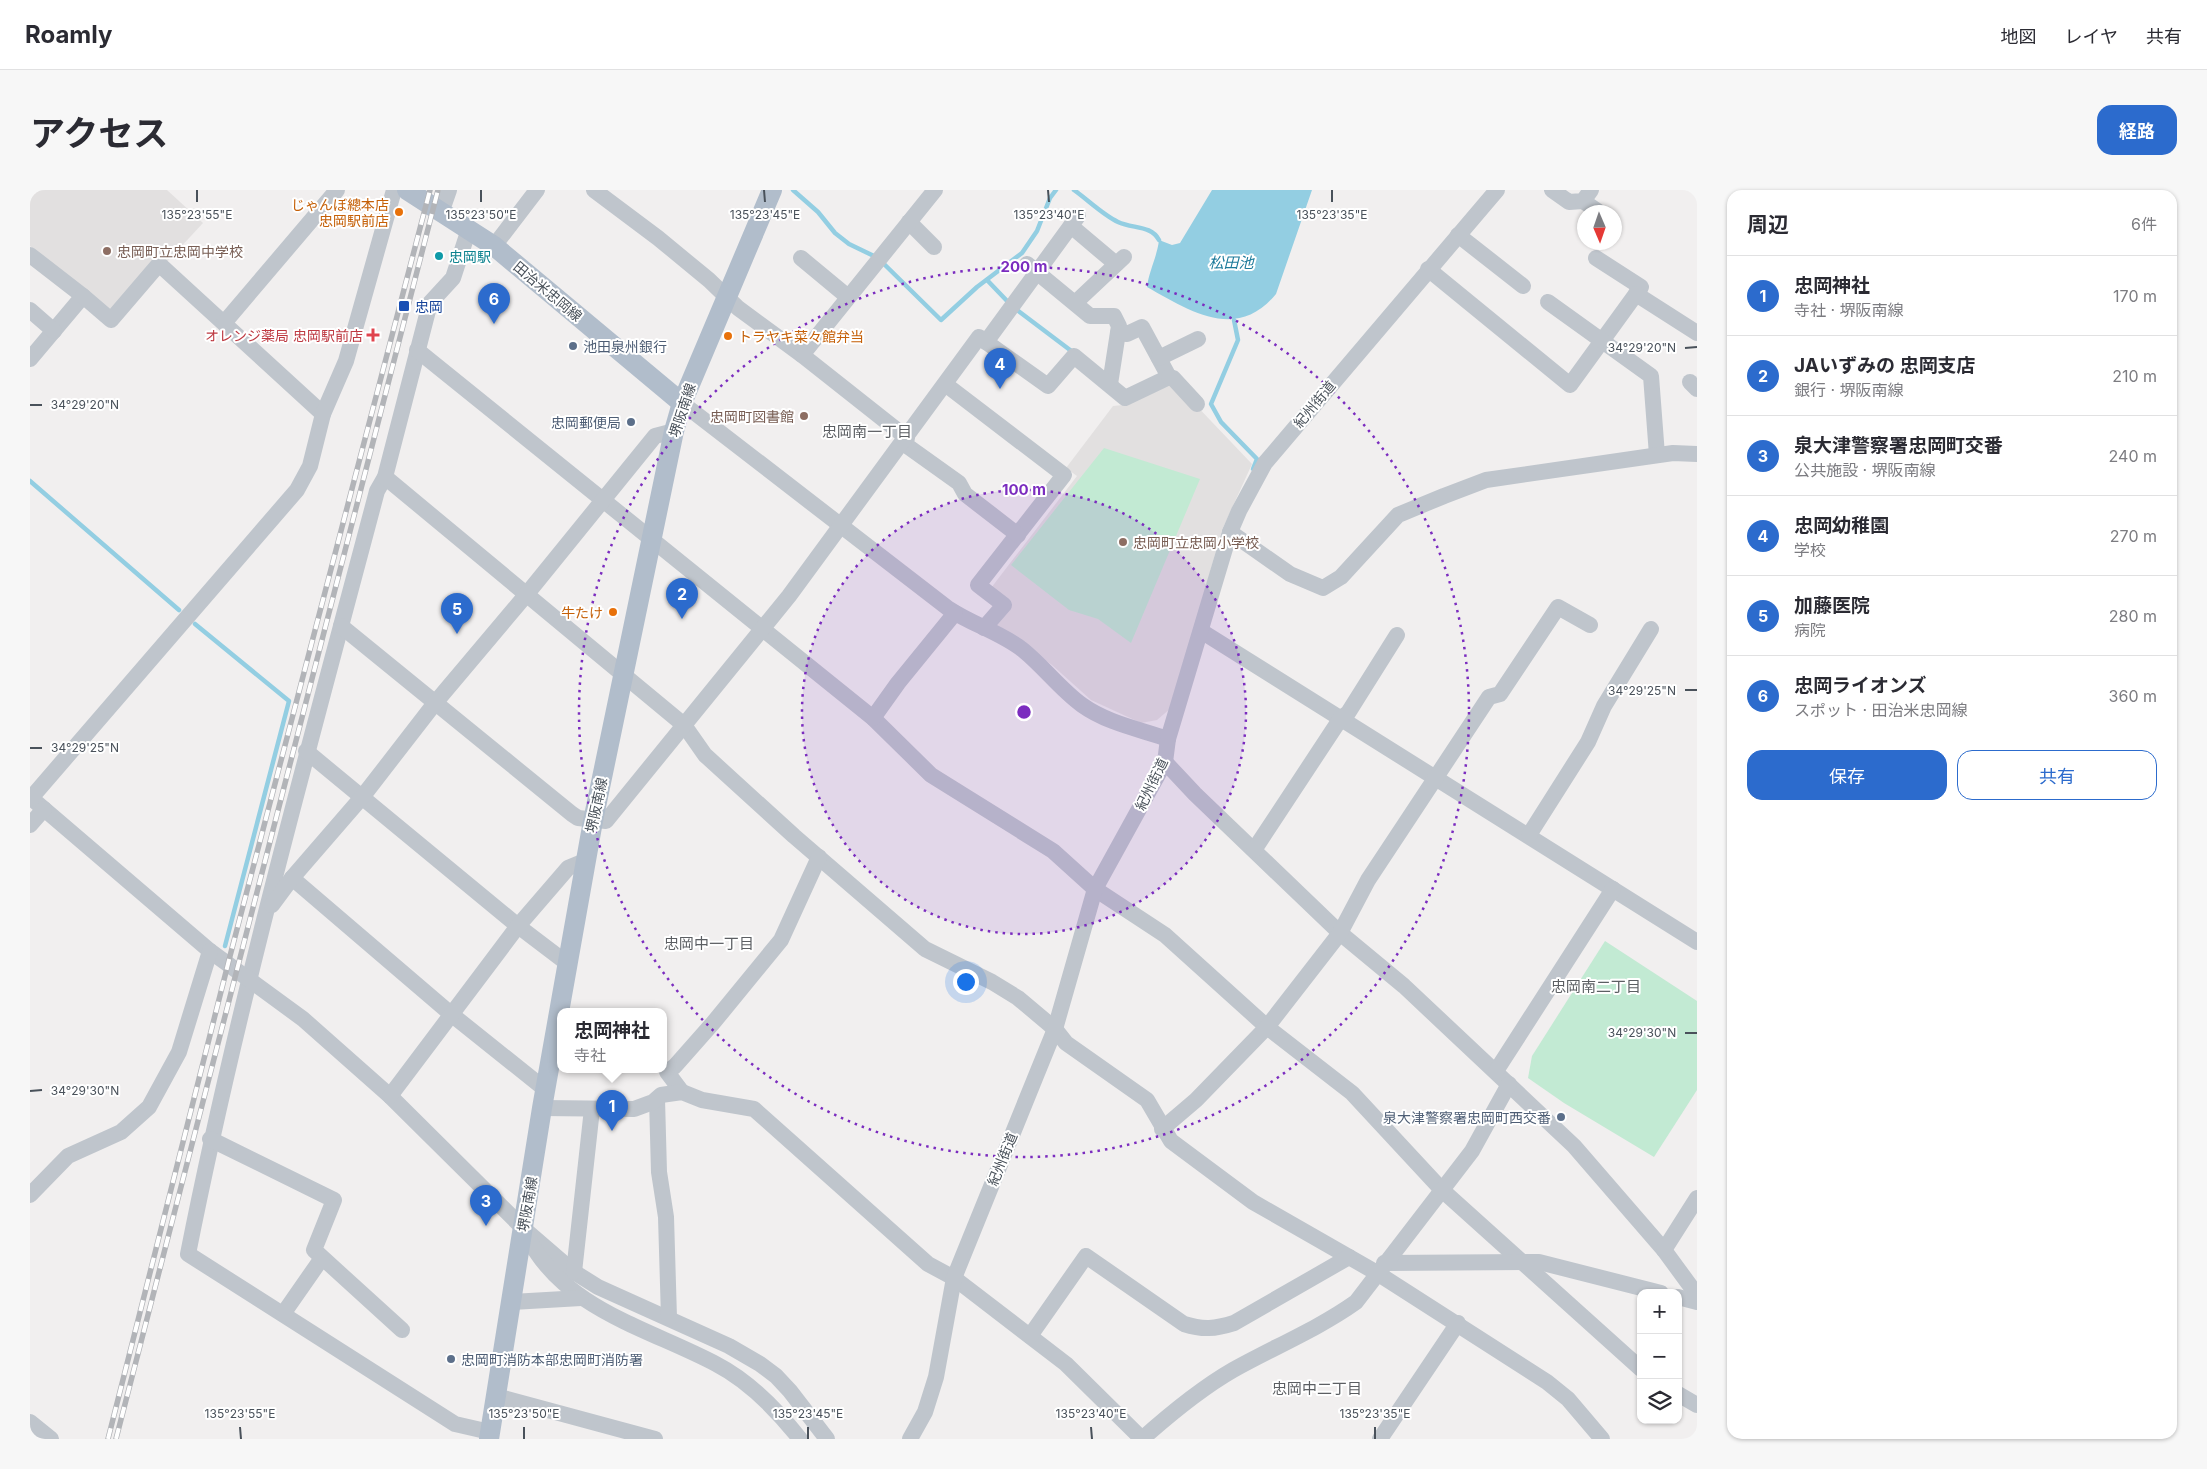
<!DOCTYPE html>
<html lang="ja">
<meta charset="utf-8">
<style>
:root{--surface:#fff;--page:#f7f7f7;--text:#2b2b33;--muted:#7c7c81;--line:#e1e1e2;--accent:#2c6bcd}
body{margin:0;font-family:Inter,"Noto Sans JP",sans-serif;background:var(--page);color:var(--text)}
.controls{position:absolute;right:15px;bottom:15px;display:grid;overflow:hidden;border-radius:10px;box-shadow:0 1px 4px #0004}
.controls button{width:45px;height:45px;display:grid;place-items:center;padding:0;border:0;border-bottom:1px solid var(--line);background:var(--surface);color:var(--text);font:25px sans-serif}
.compass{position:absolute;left:1547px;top:15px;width:45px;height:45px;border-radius:50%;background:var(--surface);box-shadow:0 1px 4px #0004;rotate:178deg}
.you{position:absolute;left:935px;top:791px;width:18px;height:18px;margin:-12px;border:4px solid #fff;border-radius:50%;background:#1a73e8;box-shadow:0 0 0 8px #1a73e833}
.badge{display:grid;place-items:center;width:32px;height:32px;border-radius:50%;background:var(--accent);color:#fff;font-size:16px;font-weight:700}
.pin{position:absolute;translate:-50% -41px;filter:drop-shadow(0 1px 2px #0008)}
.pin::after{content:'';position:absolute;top:26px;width:18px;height:15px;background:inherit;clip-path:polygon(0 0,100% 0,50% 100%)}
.popup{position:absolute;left:527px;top:818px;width:110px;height:65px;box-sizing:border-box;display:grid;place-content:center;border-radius:10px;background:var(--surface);filter:drop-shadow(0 1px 4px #0005);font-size:16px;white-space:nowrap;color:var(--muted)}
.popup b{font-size:19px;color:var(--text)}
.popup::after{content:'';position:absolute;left:50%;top:100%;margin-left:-10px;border:10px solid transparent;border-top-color:var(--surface)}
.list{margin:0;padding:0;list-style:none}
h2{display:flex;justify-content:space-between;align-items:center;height:65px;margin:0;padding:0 20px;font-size:21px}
h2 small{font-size:16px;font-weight:400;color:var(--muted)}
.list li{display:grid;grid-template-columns:32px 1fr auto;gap:15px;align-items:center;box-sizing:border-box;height:80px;padding:0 20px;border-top:1px solid var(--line)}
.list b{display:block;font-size:19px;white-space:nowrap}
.list p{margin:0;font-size:16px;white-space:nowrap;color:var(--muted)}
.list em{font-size:16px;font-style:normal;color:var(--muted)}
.actions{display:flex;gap:10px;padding:15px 20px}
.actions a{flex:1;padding:11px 0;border:1px solid var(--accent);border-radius:15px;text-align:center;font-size:18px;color:var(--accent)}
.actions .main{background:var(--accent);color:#fff}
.icon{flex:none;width:28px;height:28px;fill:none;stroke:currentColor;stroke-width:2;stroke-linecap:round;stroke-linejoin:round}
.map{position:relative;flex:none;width:1667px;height:1249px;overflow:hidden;border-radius:15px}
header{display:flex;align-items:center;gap:30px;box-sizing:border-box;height:70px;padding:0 25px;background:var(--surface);border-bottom:1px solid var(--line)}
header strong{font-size:24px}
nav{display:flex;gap:28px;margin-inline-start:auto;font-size:18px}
.intro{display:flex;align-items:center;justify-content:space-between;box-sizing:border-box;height:120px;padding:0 30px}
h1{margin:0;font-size:35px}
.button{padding:12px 22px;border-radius:15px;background:var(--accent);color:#fff;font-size:18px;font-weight:700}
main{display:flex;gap:30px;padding:0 30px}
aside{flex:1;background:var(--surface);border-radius:15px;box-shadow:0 1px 4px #0004}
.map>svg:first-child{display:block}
</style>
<header>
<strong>Roamly</strong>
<nav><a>地図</a><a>レイヤ</a><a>共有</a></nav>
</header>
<div class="intro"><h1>アクセス</h1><a class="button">経路</a></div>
<main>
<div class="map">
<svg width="1667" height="1249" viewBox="0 0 1667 1249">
<rect width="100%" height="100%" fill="#f1efef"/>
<!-- education -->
<g fill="#e2e0e0">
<path d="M0 0H137L173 33 135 74 81 122 0 56Z"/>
<path d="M1141 189 1222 274 1192 340 1141 518 1127 530 1111 533 1061 510 1022 475 965 434 982 414 961 398 1047 286 1036 278 1083 216 1093 215Z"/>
</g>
<!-- green -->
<g fill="#c2ead3">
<path d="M1074 258 1170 289 1101 453 1068 429 1039 420 981 375Z"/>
<path d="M1575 751 1667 811V900L1624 967 1534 913 1498 888 1502 866Z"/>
</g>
<!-- water -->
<path fill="#93cee2" d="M1182 0H1282L1246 104C1207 152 1160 121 1117 97 1119 81 1127 67 1129 50L1142 55 1150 53Z"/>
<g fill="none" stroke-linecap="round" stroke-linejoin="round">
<!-- stream -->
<g stroke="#93cee2" stroke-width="4.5">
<path d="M763 0 788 22 805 43 819 54 846 67"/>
<path d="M1044 0C1058 10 1073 25 1088 32 1103 39 1121 35 1129 50"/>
<path d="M854 74 911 130 947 97 992 63 1007 41 1020 8 1026 0"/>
<path d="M957 90 979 113"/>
<path d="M987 120 1044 163"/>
<path d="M1204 130 1208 150 1181 214 1191 232 1227 269 1223 279"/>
<path d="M0 291 149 420"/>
<path d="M165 434 259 511 195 756"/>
</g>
<!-- minor -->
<g stroke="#bfc5cc" stroke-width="16">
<path d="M564 0 628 48 679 90 708 118 772 165 877 248"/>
<path d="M1522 0 1539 12 1553 11 1561 0"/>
<path d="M1553 11 1569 22"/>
<path d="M411 23 419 0"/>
<path d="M879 32 904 57"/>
<path d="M1041 36 1086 74"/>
<path d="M439 39 423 88 400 113 355 287 347 301C280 554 209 807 158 1064L425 1234 460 1242"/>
<path d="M1428 45 1493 96"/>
<path d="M464 56 507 0"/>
<path d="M0 65 53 106 0 169"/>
<path d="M771 68 818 107"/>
<path d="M1566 68 1611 97 1606 104"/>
<path d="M997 74 1060 126H1084L1089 136 1080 194"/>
<path d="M1398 79 1540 195 1606 104 1667 143"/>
<path d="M53 106 81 130 129 74 293 224"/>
<path d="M1518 112 1621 186 1627 265"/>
<path d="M1045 113 1094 67"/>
<path d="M0 120 24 141"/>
<path d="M194 133 307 0"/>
<path d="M956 152 1018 196 1044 166 1095 208 1139 187 1112 137 1097 144 1088 143"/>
<path d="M387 160 843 528 901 585 1023 661 1065 699 1135 745 1237 837 1322 903 1412 1000 1611 1179"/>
<path d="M772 165 905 0"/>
<path d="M1129 168 1168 149"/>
<path d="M1139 187 1143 188 1167 214"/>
<path d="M1660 192 1667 199"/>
<path d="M915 194 1034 285 948 395 974 415 954 438"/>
<path d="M652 213 919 419C943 435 970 442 993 460 1014 477 1030 499 1052 515 1077 533 1109 539 1138 549"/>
<path d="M873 253 929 293 935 304 988 345"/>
<path d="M355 287 654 535 675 565 764 646 895 759 962 792 988 808 1025 839 1036 853 1117 910 1141 951 1223 1012 1347 1083 1517 1192 1538 1209 1572 1249"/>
<path d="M1200 342 1260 384 1293 398 1311 387 1368 325 1414 306 1456 290 1643 263 1667 264"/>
<path d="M311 436 542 624 548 628 576 631 759 406 949 147 956 152 1048 26"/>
<path d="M1171 441 1667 752"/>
<path d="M843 528 868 493 925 423"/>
<path d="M276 561 488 736 538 774"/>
<path d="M1135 572 1165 604 1310 743 1374 796 1544 956 1634 1060 1667 1105"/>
<path d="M0 607 180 761 273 829 360 906 493 1038 544 1082 568 1097 699 1156 730 1174 746 1186 760 1201 797 1249"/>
<path d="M1 608 267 300 280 276 293 224 316 171 364 0"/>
<path d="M0 635 14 619"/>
<path d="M1499 645 1558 552 1574 516 1621 439"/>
<path d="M1224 660 1311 528 1318 523 1367 445"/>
<path d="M262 688 421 824 516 900"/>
<path d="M242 715 262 688 333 606 405 513 496 405 625 246 644 241"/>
<path d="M1466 881 1583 699"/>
<path d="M652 902 637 882 645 876 683 833 751 750 789 667"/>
<path d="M360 906 488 736 538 678 555 671"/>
<path d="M627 909 629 982 636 1027 639 1128"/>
<path d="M512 918 604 919 623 912 631 905 652 902 672 910 724 919 898 1074 924 1088 1036 1174 1112 1249"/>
<path d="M1132 939 1166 910 1237 837 1310 743 1338 690 1459 507 1470 504 1528 417 1560 435"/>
<path d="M180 949 304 1010 284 1060 372 1140"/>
<path d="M0 1005 38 966 91 942 119 917 149 862 180 761"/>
<path d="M496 1044C532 1119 618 1138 686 1174 719 1191 747 1220 770 1249"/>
<path d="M1634 1060 1667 1008"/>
<path d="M1354 1073 1509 1072 1631 1103"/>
<path d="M544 1082 562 919"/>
<path d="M1648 1107 1667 1112"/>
<path d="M482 1112 551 1108"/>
<path d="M253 1124 292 1068"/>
<path d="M1000 1146 1056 1066 1154 1134C1173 1140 1185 1139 1204 1133L1319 1067"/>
<path d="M1648 1204 1667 1215"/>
<path d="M466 1206 625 1249"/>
<path d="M0 1232 21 1249"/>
<path d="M880 1249 895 1222 906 1187 924 1088 1025 839 1065 699 1135 572 1138 549 1200 342 1209 321 1235 273 1467 0"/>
<path d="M1112 1249C1140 1224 1170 1199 1203 1180 1244 1157 1288 1139 1326 1112L1442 961 1479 894"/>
<path d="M1350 1249 1428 1133"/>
</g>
<!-- major -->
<g stroke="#b1bdcb" stroke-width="20">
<path d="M377 0 464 56 652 213"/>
<path d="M459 1249 512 918 563 631 644 241 652 213 742 0"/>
</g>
<!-- rail casing -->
<g stroke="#b2b4b8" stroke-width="5.5">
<g id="rail">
<path d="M78 1249 200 766 400 0"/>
<path d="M86 1249 408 0"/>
</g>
</g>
<!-- rail -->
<use href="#rail" stroke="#fff" stroke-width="4" stroke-dasharray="11" stroke-linecap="butt"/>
</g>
<!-- ticks -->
<path fill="none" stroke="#49515a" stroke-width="2" d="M167 0V12M451 0V12M734 0 735 12M1018 0 1019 12M1302 0V12M1655 158 1667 157M0 215H12M1655 500H1667M0 558H12M1655 843H1667M0 901 12 900M210 1237 211 1249M494 1237V1249M778 1237V1249M1061 1237 1062 1249M1345 1237V1249"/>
<!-- distance rings -->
<circle cx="994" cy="522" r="222" fill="#7b2cbf" fill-opacity=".12"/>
<g fill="none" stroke="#7b2cbf" stroke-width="2.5" stroke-dasharray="2.5 5">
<circle cx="994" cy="522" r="222"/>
<circle cx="994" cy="522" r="445"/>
</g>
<!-- markers -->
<g fill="#e8710a" stroke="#fff" stroke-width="2">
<circle cx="369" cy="22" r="5"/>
<circle cx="698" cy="146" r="5"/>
<circle cx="583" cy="422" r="5"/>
</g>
<g fill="#8d6e63" stroke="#fff" stroke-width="2">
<circle cx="77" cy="61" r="5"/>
<circle cx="774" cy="226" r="5"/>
<circle cx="1093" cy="352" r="5"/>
</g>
<circle fill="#0f9aa8" stroke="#fff" stroke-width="2" cx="409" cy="66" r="5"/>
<rect fill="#1a4fb4" stroke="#fff" stroke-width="2" x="368" y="110" width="12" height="12" rx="2.5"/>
<path fill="#e0444e" stroke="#fff" stroke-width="2" d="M340.5 137.5h5v5h5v5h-5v5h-5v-5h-5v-5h5z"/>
<g fill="#5c6f8a" stroke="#fff" stroke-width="2">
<circle cx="543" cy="156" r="5"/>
<circle cx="601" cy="232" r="5"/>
<circle cx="1531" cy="927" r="5"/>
<circle cx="421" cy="1169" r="5"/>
</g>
<g text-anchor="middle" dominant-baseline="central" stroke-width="4" stroke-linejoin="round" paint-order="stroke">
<!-- food labels -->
<g font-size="14" fill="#c56008" stroke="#fff" text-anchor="end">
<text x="359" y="14">じゃんぼ總本店<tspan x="359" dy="16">忠岡駅前店</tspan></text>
<text x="708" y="146" text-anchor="start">トラヤキ菜々館弁当</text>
<text x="573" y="422">牛たけ</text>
</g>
<!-- education labels -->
<g font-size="14" fill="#785e54" stroke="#fff" text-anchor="start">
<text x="87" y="61">忠岡町立忠岡中学校</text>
<text x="764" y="226" text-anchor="end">忠岡町図書館</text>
<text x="1103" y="352">忠岡町立忠岡小学校</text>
</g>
<!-- culture labels -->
<g font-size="14" fill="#0d838f" stroke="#fff" text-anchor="start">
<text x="419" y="66">忠岡駅</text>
</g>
<!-- street labels -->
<g font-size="14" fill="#49515a" stroke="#fff">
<text transform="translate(518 101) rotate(40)">田治米忠岡線</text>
<text transform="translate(1284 214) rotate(-50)">紀州街道</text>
<text transform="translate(652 220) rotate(-72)">堺阪南線</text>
<text transform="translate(1121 594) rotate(-64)">紀州街道</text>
<text transform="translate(566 615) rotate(-78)">堺阪南線</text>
<text transform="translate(972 969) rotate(-68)">紀州街道</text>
<text transform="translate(497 1014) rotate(-80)">堺阪南線</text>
</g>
<!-- transit labels -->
<g font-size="14" fill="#164399" stroke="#fff" text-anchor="start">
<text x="385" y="116">忠岡</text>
</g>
<!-- health labels -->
<g font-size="14" fill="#be3a42" stroke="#fff" text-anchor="end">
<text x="333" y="145">オレンジ薬局 忠岡駅前店</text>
</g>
<!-- service labels -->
<g font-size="14" fill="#4e5e75" stroke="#fff" text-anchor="start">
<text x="553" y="156">池田泉州銀行</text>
<text x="591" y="232" text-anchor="end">忠岡郵便局</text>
<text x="1521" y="927" text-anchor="end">泉大津警察署忠岡町西交番</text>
<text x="431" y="1169">忠岡町消防本部忠岡町消防署</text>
</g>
<!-- water labels -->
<g font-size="15" font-style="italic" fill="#1c7a9a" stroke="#fff">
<text x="1201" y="72">松田池</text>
</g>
<!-- neighbourhood labels -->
<g font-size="15" fill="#5c5f63" stroke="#fff">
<text x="837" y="241">忠岡南一丁目</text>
<text x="679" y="753">忠岡中一丁目</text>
<text x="1566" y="796">忠岡南二丁目</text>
<text x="1287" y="1198">忠岡中二丁目</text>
</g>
</g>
<g font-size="12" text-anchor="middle" fill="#49515a" stroke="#fff" stroke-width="4" stroke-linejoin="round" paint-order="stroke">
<text x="167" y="29">135°23'55"E</text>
<text x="451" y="29">135°23'50"E</text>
<text x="735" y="29">135°23'45"E</text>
<text x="1019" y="29">135°23'40"E</text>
<text x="1302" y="29">135°23'35"E</text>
<text x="1612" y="162">34°29'20"N</text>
<text x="55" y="219">34°29'20"N</text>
<text x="1612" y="505">34°29'25"N</text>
<text x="55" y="562">34°29'25"N</text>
<text x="1612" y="847">34°29'30"N</text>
<text x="55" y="905">34°29'30"N</text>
<text x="210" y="1228">135°23'55"E</text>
<text x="494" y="1228">135°23'50"E</text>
<text x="778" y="1228">135°23'45"E</text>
<text x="1061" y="1228">135°23'40"E</text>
<text x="1345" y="1228">135°23'35"E</text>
</g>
<circle cx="994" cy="522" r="8" fill="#7b2cbf" stroke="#fff" stroke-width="2.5"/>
<g font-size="15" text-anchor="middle" font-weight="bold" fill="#7b2cbf" stroke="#fff" stroke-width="4" stroke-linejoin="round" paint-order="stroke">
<text x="994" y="82">200 m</text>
<text x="994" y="305">100 m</text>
</g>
</svg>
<div class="controls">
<button>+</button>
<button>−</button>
<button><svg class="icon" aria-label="layers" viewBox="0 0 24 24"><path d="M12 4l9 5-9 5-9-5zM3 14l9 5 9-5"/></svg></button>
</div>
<svg class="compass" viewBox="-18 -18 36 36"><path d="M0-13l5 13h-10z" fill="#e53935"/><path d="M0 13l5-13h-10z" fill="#7c7c81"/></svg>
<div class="you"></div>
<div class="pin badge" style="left:582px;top:941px">1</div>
<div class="popup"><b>忠岡神社</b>寺社</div>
<div class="pin badge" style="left:652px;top:429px">2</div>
<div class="pin badge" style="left:456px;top:1036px">3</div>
<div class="pin badge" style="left:970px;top:199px">4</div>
<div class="pin badge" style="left:427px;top:444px">5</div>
<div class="pin badge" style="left:464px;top:134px">6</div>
</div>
<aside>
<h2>周辺<small>6件</small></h2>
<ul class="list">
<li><span class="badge">1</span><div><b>忠岡神社</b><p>寺社 · 堺阪南線</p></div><em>170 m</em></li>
<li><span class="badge">2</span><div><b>JAいずみの 忠岡支店</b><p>銀行 · 堺阪南線</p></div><em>210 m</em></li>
<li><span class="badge">3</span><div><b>泉大津警察署忠岡町交番</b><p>公共施設 · 堺阪南線</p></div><em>240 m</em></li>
<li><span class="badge">4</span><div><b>忠岡幼稚園</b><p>学校</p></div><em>270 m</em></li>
<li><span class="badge">5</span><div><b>加藤医院</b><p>病院</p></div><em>280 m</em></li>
<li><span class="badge">6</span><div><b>忠岡ライオンズ</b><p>スポット · 田治米忠岡線</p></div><em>360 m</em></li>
</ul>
<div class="actions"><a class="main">保存</a><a>共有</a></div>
</aside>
</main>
